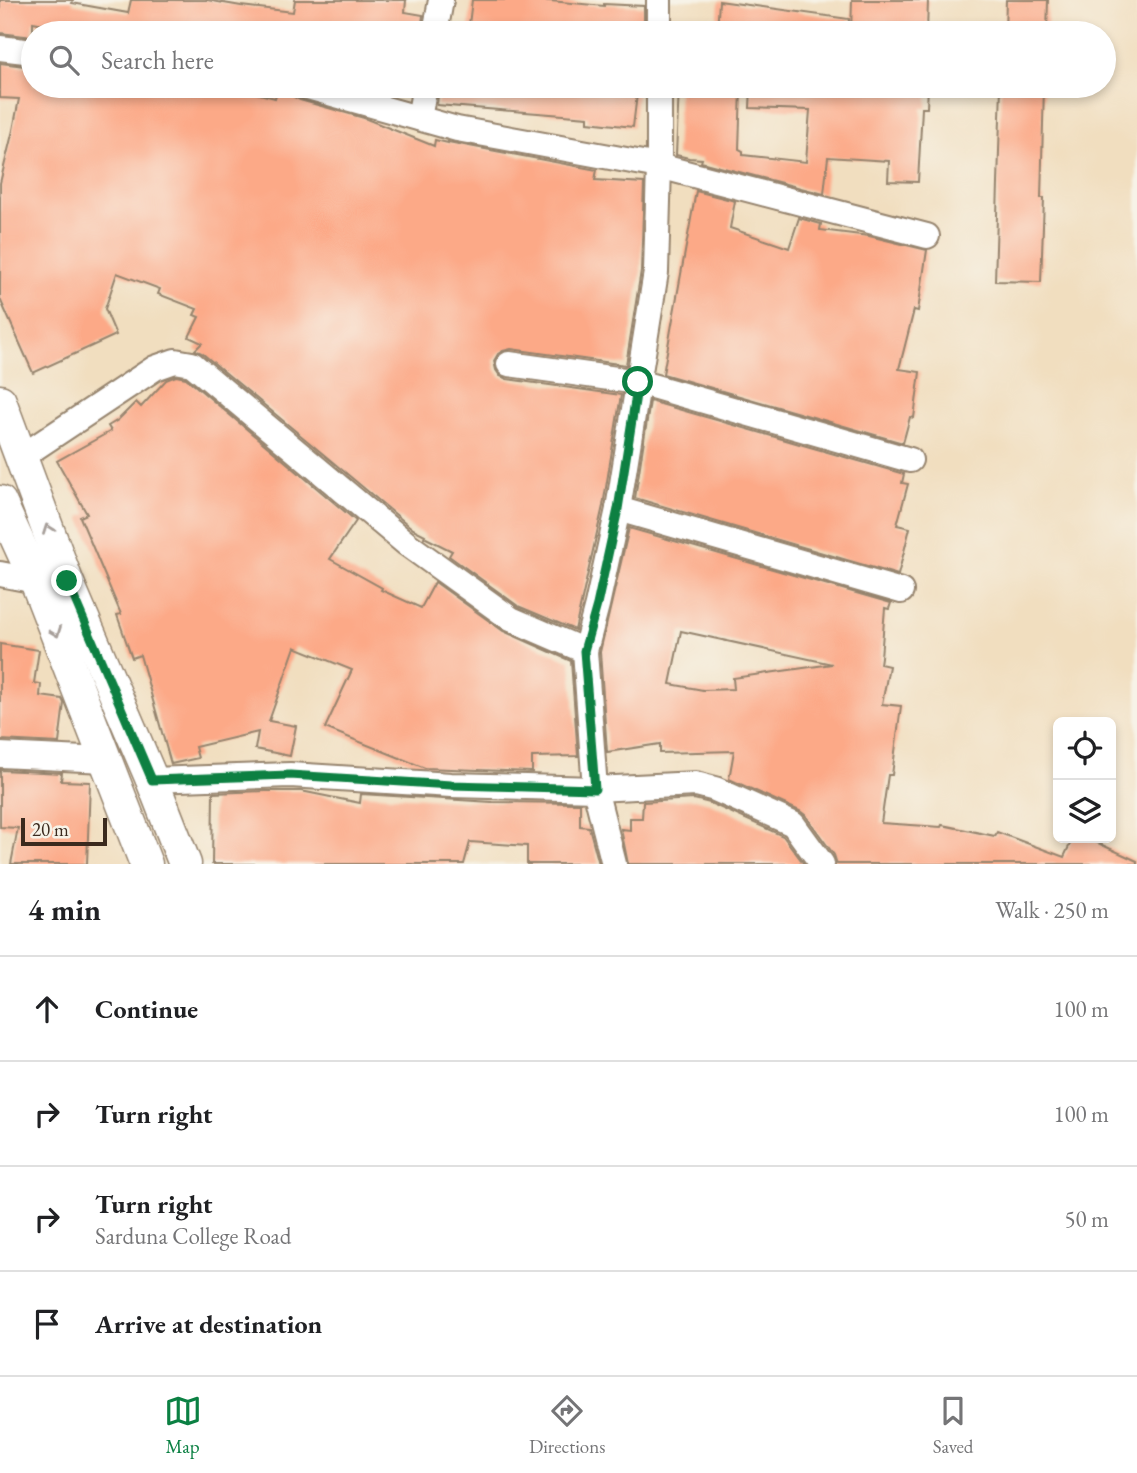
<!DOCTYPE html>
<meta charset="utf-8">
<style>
:root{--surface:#fff;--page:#f2f2f2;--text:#202124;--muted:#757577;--line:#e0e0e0;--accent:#0b8043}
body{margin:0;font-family:"EB Garamond",serif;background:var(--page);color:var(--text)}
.controls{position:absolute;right:21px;bottom:21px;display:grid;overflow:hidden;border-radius:10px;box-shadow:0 4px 10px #0003}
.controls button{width:63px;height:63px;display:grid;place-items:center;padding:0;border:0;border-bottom:2px solid var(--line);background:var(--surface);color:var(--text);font:35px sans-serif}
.scale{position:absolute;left:21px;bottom:18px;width:86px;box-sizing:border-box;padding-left:7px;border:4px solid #3b2a1e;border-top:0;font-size:19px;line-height:24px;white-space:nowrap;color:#3b2a1e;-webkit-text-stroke:5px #f7f3e8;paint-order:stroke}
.stop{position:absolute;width:21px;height:21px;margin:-16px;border:5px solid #0b8043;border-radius:50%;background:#fff}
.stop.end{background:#0b8043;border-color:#fff;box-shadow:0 2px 7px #0008}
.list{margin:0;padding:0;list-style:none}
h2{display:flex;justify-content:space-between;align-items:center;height:91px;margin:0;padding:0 28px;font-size:30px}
h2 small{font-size:23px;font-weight:400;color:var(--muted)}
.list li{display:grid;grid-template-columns:46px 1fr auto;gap:21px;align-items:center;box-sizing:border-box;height:105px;padding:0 28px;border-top:2px solid var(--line)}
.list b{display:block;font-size:26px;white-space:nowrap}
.list p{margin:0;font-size:23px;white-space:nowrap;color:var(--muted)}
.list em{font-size:23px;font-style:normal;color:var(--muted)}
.icon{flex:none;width:38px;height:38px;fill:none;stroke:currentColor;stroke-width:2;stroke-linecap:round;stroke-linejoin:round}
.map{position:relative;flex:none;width:1137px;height:864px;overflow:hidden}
.search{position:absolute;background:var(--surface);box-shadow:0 4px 10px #0003;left:21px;right:21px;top:21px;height:77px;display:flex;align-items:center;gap:18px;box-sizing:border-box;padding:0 24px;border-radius:38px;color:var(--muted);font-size:26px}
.sheet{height:511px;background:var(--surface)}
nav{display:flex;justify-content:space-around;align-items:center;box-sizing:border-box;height:98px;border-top:2px solid var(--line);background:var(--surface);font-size:19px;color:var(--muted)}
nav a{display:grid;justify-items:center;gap:4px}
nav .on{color:var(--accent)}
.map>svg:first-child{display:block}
</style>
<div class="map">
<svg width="1137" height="864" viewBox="0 0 1137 864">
<rect width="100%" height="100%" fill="#f7f3e8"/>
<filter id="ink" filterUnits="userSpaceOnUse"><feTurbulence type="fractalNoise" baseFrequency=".0143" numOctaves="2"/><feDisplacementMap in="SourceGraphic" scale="14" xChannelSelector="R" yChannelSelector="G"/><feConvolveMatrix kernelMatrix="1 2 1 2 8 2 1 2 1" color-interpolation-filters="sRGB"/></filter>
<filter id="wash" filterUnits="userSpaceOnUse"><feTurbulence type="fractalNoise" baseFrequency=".00686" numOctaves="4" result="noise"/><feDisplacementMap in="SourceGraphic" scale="28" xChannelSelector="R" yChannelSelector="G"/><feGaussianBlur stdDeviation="1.57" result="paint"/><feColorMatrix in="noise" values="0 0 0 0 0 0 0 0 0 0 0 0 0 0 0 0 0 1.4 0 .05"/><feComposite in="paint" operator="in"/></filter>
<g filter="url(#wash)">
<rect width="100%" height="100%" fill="#f1debf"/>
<g id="blocks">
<!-- building -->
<g fill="#fca987" fill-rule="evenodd">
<path d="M0 0H73L72 3 128 13 131 0H207L241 6 293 12 295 0H406L405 12 423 15 421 33H93L33 22V37L0 33Z"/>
<path d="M472 0H539L604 6V4L644 6V33H468Z"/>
<path d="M852 0H928L927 33H851Z"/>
<path d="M1006 0H1048L1047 33H1005Z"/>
<path d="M719 1 849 19 848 33H717Z"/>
<path d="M0 63 33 67V86H193L227 92 229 86 275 98 278 88 290 91 294 97 300 100 364 118 434 146 435 140 448 143V142L597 170 595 180 644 183 641 271 626 365 511 349 503 351 498 354 494 361 496 370 500 376 507 379 621 395 603 506 575 630 518 606 449 556 452 551 424 537 425 535 413 529 202 353 195 350 202 343 189 337 199 317 194 315 197 309 158 294 160 289 117 273 105 309 116 335 33 373 0 299V183L13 130 19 99 0 98Z"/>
<path d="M439 86H638L633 127 588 122V117L437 105Z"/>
<path d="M751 86H928L927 108H922L918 182 888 181 889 161 828 157 824 194 701 162 702 159 689 158 676 155 679 87 741 88 739 149 743 151V155L806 162 810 110 750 108Z"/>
<path d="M1001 86H1044L1041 198H1044L1041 282 995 281Z"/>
<path d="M696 191 735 201 730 228 789 248 799 218 821 224 820 230 869 236 927 250 918 311 914 310 899 369 920 372 914 418 910 417 903 443 663 374Z"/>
<path d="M176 376 186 378 356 521 330 559 382 588 381 590 421 608 435 582 503 631 571 661 578 756 532 757V772L425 768 325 728 352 670 295 647 269 721 296 726 290 756 255 749 258 732 195 747 198 758 171 764 140 655 132 658 117 615 121 614 80 517 87 514 57 461 111 431 108 426 118 420 136 402 141 407 166 380Z"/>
<path d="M650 401 904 474 902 483 908 484 897 525 910 528 898 575 635 498Z"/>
<path d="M629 528 891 603 889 609 885 608 881 657 880 664 889 666 882 704 901 706 892 775H888L881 823 941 827 942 825 995 836 997 832 1064 857 1073 838H1087L1137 861V864H837L834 855 805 815 800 811 729 779 734 751 660 753V744L607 752 600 652ZM681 631 832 664 733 678 734 689 703 690 670 684Z"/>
<path d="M0 644 39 650 34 683 41 684 40 696 62 699 64 703 59 743 0 740Z"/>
<path d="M0 770 62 773 61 781 90 782 87 864H11L18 828 0 827Z"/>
<path d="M266 791H301L360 803 361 794 492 802 580 803V826L589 827 599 864H527V846L470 842 464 864H212L213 793Z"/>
<path d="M694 799 710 803 783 836 804 864H628L621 829 630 830V818H642L643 802Z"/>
</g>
</g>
</g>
<g filter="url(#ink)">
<use href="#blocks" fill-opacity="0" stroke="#96846e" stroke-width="2"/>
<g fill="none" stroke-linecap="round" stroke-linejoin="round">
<!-- minor casing -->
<g stroke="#96846e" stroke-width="28">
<g id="minor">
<path d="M659 0V33"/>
<path d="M435 33 441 0"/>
<path d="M0 48 33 52"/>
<path d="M304 86 457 129 659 166 927 236"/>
<path d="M419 118 425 86"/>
<path d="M509 364 638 382 910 460"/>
<path d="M21 457 155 368 175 361 192 364 407 544 511 619 585 651"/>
<path d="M618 509 901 591"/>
<path d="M0 574 36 581H48"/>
<path d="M0 755 105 760"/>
<path d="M152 780 290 775 451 785 595 789 696 784 715 789 793 824 822 864"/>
<path d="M614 864 595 789 585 651 597 605 618 509 656 272 659 166V86"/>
</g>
</g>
<!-- tertiary casing -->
<g stroke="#96846e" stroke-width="35">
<g id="tertiary">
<path d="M0 401 67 581 152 780 185 864"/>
<path d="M0 502 36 581 146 864"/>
</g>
</g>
<!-- minor -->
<use href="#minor" stroke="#fff" stroke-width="24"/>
<!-- tertiary -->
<use href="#tertiary" stroke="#fff" stroke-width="32"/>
</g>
<!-- one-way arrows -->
<defs><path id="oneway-chevron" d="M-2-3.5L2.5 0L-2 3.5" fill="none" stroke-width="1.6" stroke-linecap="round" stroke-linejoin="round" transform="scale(1.75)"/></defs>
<g stroke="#a79f9a">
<use href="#oneway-chevron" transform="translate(48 529) rotate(-110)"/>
<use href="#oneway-chevron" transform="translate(56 632) rotate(69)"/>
</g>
</g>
<g fill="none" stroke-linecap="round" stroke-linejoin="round" filter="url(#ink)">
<!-- route -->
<path stroke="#0b8043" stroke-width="9" d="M67 581 152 780 290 775 451 785 595 789 584 651 597 605 618 509 638 382"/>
</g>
</svg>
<div class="controls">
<button><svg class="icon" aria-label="locate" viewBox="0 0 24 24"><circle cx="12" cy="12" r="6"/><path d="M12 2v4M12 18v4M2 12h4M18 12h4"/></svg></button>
<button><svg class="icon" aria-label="layers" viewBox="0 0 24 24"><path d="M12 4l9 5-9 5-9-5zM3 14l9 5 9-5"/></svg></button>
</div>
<div class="scale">20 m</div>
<div class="stop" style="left:638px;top:382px"></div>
<div class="stop end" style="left:67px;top:581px"></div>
<div class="search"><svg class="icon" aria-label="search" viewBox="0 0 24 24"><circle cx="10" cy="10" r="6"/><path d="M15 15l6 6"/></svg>Search here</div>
</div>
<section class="sheet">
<h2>4 min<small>Walk · 250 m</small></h2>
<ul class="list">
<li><svg class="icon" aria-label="ahead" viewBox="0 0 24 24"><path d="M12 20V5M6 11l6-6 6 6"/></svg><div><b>Continue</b></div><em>100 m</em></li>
<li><svg class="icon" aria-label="right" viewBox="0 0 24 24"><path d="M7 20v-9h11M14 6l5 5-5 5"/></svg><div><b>Turn right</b></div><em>100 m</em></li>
<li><svg class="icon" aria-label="right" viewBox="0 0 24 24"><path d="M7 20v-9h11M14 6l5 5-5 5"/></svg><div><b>Turn right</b><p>Sarduna College Road</p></div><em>50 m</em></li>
<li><svg class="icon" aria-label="arrive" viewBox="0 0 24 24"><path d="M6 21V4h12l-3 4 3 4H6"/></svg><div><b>Arrive at destination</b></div></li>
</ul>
</section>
<nav>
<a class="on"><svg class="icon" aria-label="map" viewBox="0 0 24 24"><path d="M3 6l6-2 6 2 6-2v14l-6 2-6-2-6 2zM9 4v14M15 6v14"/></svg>Map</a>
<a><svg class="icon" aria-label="directions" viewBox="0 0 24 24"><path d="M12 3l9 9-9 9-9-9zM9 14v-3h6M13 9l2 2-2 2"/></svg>Directions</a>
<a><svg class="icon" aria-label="saved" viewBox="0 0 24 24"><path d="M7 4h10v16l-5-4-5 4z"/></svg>Saved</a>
</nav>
